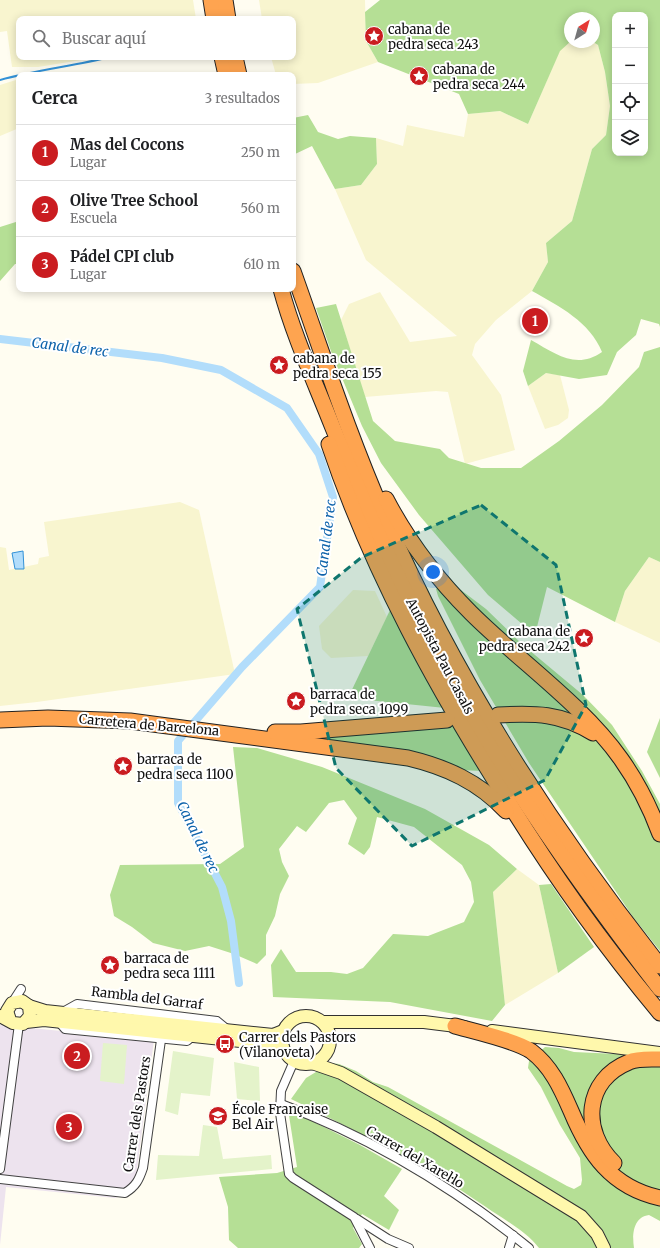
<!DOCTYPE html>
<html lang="es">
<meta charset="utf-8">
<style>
:root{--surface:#fff;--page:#f6f6f6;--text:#202124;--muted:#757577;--line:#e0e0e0;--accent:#ca1c20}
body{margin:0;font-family:Merriweather,serif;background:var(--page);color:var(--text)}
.controls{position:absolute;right:12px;top:12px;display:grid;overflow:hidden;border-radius:8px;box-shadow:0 2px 10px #0003}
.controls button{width:36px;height:36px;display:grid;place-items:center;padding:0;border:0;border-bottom:1px solid var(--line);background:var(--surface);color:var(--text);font:20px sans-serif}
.compass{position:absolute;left:564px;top:12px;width:36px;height:36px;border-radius:50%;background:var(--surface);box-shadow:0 2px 10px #0003;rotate:37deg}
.you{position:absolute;left:433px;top:572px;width:14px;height:14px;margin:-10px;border:3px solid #fff;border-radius:50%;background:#1a73e8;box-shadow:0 0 0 6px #1a73e833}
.badge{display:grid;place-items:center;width:26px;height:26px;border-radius:50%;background:var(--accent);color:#fff;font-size:13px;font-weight:700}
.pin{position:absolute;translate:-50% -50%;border:2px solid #fff;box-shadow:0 1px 4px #0006}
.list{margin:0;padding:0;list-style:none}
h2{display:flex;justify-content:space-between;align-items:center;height:52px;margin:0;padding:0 16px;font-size:17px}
h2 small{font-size:13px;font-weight:400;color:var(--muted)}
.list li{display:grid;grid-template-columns:26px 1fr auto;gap:12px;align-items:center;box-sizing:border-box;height:56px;padding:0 16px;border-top:1px solid var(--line)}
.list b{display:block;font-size:15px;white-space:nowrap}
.list p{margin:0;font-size:13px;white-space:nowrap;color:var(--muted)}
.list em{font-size:13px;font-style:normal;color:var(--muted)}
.icon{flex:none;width:22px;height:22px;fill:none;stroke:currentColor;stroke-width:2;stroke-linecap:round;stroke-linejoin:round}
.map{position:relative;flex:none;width:660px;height:1248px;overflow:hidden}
.search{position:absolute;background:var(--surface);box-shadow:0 2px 10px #0003;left:16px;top:16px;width:280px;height:44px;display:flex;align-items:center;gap:10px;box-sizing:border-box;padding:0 14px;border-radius:8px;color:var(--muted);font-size:15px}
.panel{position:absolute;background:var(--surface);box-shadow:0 2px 10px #0003;left:16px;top:72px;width:280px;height:220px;border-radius:8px}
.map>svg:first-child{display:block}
</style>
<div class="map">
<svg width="660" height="1248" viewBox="0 0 660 1248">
<rect width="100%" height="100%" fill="#fffdf1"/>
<!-- industrial -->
<path fill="#ede3ee" d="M0 1025 154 1040 134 1192 115 1198 6 1187 0 1245Z"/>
<!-- farmland -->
<g fill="#f8f5cf">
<path d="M0 0H193L196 19H19V57H100L38 67H12L7 31 0 32Z"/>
<path d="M259 0H365L366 41 378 62 318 83 293 84V75H276L271 57H293V19H262Z"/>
<path d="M570 42H593L598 45 605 72 610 106 606 135 592 149 572 221 546 243 548 262 532 291 496 320 475 344 472 355 501 395 515 450 465 464 448 392 436 391 365 397 341 320 349 304 380 292 410 342 457 336 366 260 335 189 361 185 377 164 376 138 403 146 407 125 464 137 468 114 500 111 528 124 560 50Z"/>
<path d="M19 79V128L0 136V85Z"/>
<path d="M546 373 560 375 569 410 568 418 558 425 545 429 528 386Z"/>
<path d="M180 502 199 510 235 674 37 702 0 706V547L6 548 9 570 38 564 39 558 49 556 44 522Z"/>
<path d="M649 557 660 562V643L615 622 625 591Z"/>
<path d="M353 590 375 591 387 617 368 656 331 658 322 649 319 626Z"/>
<path d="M517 869 539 885 558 973 505 1005 493 892Z"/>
</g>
<!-- forest -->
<g fill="#b5df95" fill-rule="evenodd">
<path d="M380 0H660V327L659 324 641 319 636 335 617 352 607 375 579 379 546 373 528 386 523 371 531 340C556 354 576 370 602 352 590 322 559 306 532 291L548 262 546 243 572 221 592 149 606 135 610 106 605 72 598 45 593 42 594 18H570V42L560 51 528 124 500 111 468 114 459 94 378 62 366 41 365 12ZM615 15H645V153H615Z"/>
<path d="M308 115 318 132 338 139 350 136 376 138 377 164 361 185 335 189 312 146 293 155V118Z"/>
<path d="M19 221V264H15L0 281V227Z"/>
<path d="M336 304 373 421 395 441 440 449 449 458 481 468H521L559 441 602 405 639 367 644 352 660 347V562L649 557 625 591 615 622 547 587 535 635 488 595 419 515 381 463 362 426 332 354 316 308Z"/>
<path d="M442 584H453L486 609 523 645 583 695 612 725 642 771 660 804V951L633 917 529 763 480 680 438 596 436 589Z"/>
<path d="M391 608 445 708 348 698Z"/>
<path d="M660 718V778L647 752Z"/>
<path d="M454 724 482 771 459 770 319 740 323 735Z"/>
<path d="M233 747 257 748 322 767 425 809 489 845 517 869 493 892 505 1005 492 1021 390 1002 273 997 271 965 281 949 296 972H331L347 974 363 968 393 934 428 936 464 922 474 902 471 882 462 865 414 827 377 817 370 847 364 855 348 844 357 818 344 800 329 803 306 832 297 826 279 849 282 862 289 876 280 894 275 916 266 935V955L257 964 234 954 209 946 185 951 153 943 132 927 114 916 110 895 120 865 220 864 244 847Z"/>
<path d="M551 884 594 947 558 973 539 885Z"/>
<path d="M545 1047 559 1048 574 1052 660 1056V1221L649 1215C633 1217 632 1235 634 1248H539C526 1231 503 1219 486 1207 422 1163 360 1133 291 1099L306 1078 331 1063 339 1064 356 1071 373 1082 388 1087 567 1186 574 1189 581 1185 582 1180 580 1158 560 1125 541 1087 528 1068 529 1061Z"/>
<path d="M288 1109 360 1145 402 1169 384 1196 399 1210 389 1230 362 1214 353 1228 362 1244 359 1248H238L229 1240 228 1207 219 1177 277 1173 297 1167Z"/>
</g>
<!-- pitch -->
<g fill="#e4f3ca">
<path d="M103 1043 127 1045 124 1084 100 1081Z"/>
<path d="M173 1051 214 1058 210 1096 181 1093 178 1115 165 1111Z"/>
<path d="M234 1062 259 1067 260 1101 237 1099Z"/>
<path d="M203 1125 217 1127 223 1159 271 1155 272 1169 156 1180 158 1155 199 1156Z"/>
</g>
<!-- water -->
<path fill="#b2ddfb" stroke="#3392d7" d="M23 551 24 569H15L12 553Z"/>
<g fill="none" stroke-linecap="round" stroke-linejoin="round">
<!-- stream -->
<path stroke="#3392d7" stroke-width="2" d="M0 80C36 70 74 66 110 57"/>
<!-- canal -->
<path stroke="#b2ddfb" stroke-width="8" d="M0 339 162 358 221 370 287 408 319 454 333 497 320 587 242 667 178 741V803L222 887 231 921 239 983"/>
<!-- street casing -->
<g stroke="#424242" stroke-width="10">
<g id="street">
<path d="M12 1003 21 989"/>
<path d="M61 1013 77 1004 217 1021 228 1030"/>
<path d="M59 1022 65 1029 187 1041 193 1036"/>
<path d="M294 1061 281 1091 280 1113 289 1174 293 1178 354 1217 370 1248"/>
<path d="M281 1104C371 1137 454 1188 529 1248"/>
<path d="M0 1169 19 1024"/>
<path d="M0 1179 125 1193C136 1186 139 1180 143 1168L161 1040"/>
<path d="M357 1219 388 1239 409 1248"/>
<path d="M509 1248 513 1235"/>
</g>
</g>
<!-- secondary casing -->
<g stroke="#313131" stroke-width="14">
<g id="secondary">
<path d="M29 1006 45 1011 273 1035 283 1031"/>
<circle cx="306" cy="1040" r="24"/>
<path d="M0 1016 13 1023 23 1024 30 1016 29 1006 22 1001 12 1003 7 1011 10 1020"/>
<path d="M26 1022 44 1020 277 1045 283 1048"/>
<path d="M323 1022H424L464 1027"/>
<path d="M492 1031 660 1053"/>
<path d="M312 1063 341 1073 436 1127 581 1216 597 1234 604 1248"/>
</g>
</g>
<!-- highway casing -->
<g stroke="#202020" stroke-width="17">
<g id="highway">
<path d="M211 0 214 19"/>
<path d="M225 0 228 19"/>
<path d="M222 57 226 75"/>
<path d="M235 57 239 75"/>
<path d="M293 271C323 355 350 439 386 520 456 680 552 829 660 966"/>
<path d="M281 289C294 337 315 382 333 428 375 533 423 635 481 732 535 821 596 906 660 989"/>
<path d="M329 444C372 572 437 689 509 803 554 876 605 947 660 1013"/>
<path d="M386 499C408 541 438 580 471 613 519 661 582 704 621 759 638 783 650 807 660 834"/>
<path d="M498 715C535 713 561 713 593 733"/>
<path d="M0 720 48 718 130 721 408 758C446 767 479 782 506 811"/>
<path d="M275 732H301L447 720"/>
<path d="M455 1026C473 1031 517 1041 531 1051 551 1066 561 1088 571 1111 589 1154 611 1187 660 1198"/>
<path d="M614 1163C581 1131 584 1080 629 1062 638 1058 650 1059 660 1059"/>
</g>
</g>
<!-- street -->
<use href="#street" stroke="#fff" stroke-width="8"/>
<!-- secondary -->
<use href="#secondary" stroke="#fff8ac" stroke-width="12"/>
<!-- highway -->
<use href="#highway" stroke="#fea450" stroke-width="15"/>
</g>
<!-- marked area -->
<path fill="#0f766e" fill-opacity="0.2" stroke="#0f766e" stroke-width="3" stroke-dasharray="8 5" stroke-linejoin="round" d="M481 505 556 565 586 705 545 780 412 846 336 768 297 609 362 557Z"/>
<!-- icons -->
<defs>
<g id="sight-disc" transform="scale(1)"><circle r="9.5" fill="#ca1c20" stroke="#fff"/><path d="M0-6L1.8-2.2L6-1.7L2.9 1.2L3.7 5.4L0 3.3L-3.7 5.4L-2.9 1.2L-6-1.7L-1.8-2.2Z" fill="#fff"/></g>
<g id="bus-disc" transform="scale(1)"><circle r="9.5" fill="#ca1c20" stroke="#fff"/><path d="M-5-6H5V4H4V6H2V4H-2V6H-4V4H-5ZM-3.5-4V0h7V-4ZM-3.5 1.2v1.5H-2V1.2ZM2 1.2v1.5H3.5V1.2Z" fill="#fff"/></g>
<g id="school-disc" transform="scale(1)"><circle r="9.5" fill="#ca1c20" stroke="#fff"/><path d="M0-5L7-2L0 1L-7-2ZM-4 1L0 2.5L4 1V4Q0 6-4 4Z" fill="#fff"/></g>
</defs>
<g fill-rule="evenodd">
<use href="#sight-disc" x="374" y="36"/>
<use href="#sight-disc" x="419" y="76"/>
<use href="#sight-disc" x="279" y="365"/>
<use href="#sight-disc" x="584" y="638"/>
<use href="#sight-disc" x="296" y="701"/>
<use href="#sight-disc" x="123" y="766"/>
<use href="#sight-disc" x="110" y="965"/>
<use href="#bus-disc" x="225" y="1044"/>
<use href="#school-disc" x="218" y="1116"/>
</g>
<g text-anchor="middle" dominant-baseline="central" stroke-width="4" stroke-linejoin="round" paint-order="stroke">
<!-- poi labels -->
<g font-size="13" fill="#0f0f0f" stroke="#fff" text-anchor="start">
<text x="388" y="29">cabana de<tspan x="388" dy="15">pedra seca 243</tspan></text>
<text x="433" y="69">cabana de<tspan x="433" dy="15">pedra seca 244</tspan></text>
<text x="293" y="358">cabana de<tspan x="293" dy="15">pedra seca 155</tspan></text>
<text x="570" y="631" text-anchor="end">cabana de<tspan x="570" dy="15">pedra seca 242</tspan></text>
<text x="310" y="694">barraca de<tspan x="310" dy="15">pedra seca 1099</tspan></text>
<text x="137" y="759">barraca de<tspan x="137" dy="15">pedra seca 1100</tspan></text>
<text x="124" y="958">barraca de<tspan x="124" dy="15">pedra seca 1111</tspan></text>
<text x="239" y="1037">Carrer dels Pastors<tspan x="239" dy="15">(Vilanoveta)</tspan></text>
<text x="232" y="1109">École Française<tspan x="232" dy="15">Bel Air</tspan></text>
</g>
<!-- street labels -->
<g font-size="13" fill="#0f0f0f" stroke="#fff">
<text transform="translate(440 656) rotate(62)">Autopista Pau Casals</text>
<text transform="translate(149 725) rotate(5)">Carretera de Barcelona</text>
<text transform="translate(147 998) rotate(7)">Rambla del Garraf</text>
<text transform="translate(137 1114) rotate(-81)">Carrer dels Pastors</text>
<text transform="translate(415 1157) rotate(30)">Carrer del Xarel·lo</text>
</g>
<!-- water labels -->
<g font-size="14" font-style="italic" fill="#0e63ab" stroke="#fff">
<text transform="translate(70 347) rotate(7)">Canal de rec</text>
<text transform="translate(326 538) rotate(-83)">Canal de rec</text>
<text transform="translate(198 837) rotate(64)">Canal de rec</text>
</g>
</g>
</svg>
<div class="controls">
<button>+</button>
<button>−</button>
<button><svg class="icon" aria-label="locate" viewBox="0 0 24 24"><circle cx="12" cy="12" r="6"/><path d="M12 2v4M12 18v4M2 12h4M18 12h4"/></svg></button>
<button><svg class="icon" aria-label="layers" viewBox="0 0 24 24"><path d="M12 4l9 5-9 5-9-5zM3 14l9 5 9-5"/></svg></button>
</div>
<svg class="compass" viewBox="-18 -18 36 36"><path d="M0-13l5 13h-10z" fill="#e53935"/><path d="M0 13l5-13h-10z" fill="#757577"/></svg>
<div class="you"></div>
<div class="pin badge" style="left:535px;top:321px">1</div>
<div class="pin badge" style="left:77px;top:1056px">2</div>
<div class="pin badge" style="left:69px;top:1127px">3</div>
<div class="search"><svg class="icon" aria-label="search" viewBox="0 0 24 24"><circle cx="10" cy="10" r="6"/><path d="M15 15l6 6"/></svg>Buscar aquí</div>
<section class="panel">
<h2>Cerca<small>3 resultados</small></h2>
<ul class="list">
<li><span class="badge">1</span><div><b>Mas del Cocons</b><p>Lugar</p></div><em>250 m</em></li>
<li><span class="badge">2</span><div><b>Olive Tree School</b><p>Escuela</p></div><em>560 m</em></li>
<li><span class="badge">3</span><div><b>Pádel CPI club</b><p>Lugar</p></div><em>610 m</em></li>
</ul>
</section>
</div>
